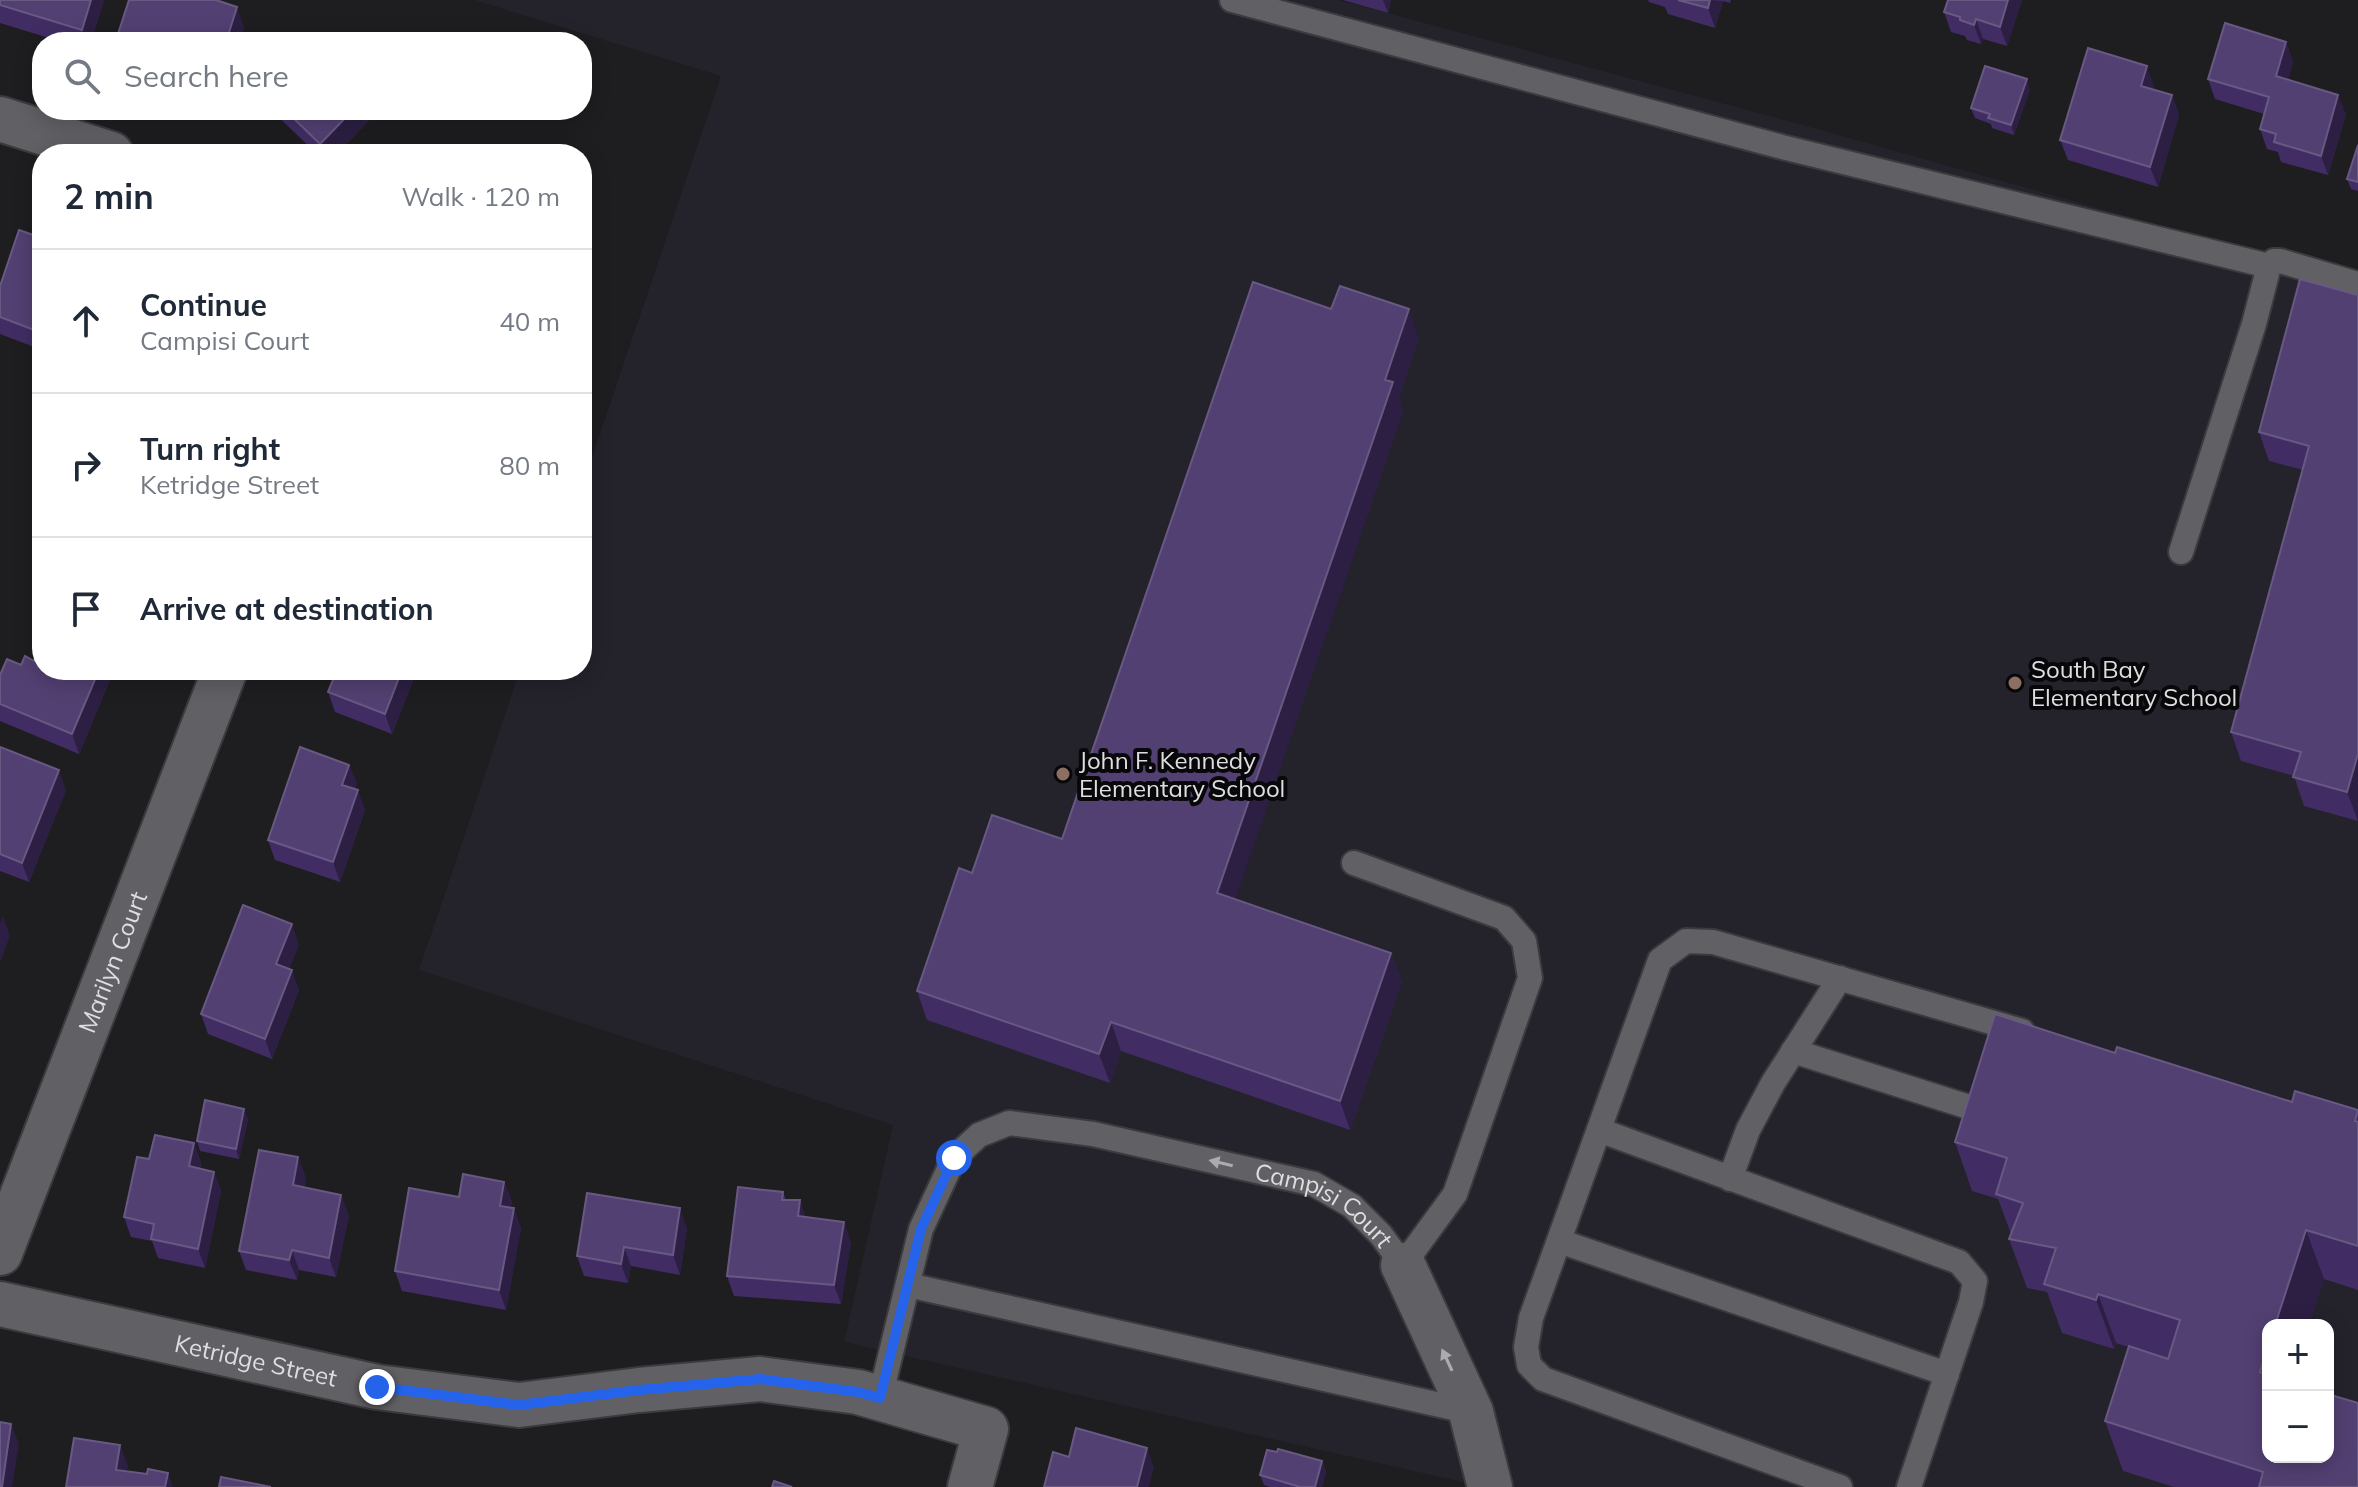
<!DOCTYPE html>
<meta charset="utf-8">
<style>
:root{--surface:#fff;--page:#f6f6f7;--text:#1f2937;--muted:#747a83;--line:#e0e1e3}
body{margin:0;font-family:Mulish,sans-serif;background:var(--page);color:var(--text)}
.controls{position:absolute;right:24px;bottom:24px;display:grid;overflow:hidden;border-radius:16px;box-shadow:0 4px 20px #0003}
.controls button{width:72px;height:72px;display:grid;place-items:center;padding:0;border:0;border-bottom:2px solid var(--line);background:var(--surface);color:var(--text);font:40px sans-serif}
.stop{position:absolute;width:24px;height:24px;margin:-18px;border:6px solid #2563eb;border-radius:50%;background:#fff}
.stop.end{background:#2563eb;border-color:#fff;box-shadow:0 2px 8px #0008}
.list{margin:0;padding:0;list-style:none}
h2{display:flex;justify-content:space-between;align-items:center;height:104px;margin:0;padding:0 32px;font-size:34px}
h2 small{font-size:26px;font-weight:400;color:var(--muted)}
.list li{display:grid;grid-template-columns:52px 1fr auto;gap:24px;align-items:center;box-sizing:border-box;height:144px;padding:0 32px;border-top:2px solid var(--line)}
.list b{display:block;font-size:30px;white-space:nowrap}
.list p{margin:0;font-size:26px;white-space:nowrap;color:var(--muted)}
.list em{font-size:26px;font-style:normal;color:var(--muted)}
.icon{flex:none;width:44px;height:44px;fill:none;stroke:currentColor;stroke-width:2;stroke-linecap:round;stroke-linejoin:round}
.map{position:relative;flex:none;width:2358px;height:1487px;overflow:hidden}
.search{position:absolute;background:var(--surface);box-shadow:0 4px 20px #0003;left:32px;top:32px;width:560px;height:88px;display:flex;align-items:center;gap:20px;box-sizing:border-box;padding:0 28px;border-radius:32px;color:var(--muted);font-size:30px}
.panel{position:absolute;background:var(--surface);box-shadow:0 4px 20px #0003;left:32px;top:144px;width:560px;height:536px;border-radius:32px}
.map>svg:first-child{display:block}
</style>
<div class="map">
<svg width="2358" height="1487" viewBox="0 0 2358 1487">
<rect width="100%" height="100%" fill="#1e1d20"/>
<!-- built -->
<path fill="#24222b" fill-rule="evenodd" d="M474 0H1339L1796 123 2358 281V1487H1484L844 1342 893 1125 419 970 520 670H582V487L721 76ZM2268 1325H2328V1457H2268Z"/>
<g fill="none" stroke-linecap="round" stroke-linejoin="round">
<!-- service casing -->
<g stroke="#3b3a3d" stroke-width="28">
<g id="service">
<path d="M1232 0 1786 148 2269 266"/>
<path d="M2181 552 2254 324 2269 266 2274 261H2280L2358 284"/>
<path d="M1793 1051 1972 1108"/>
<path d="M1599 1130 1959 1262 1975 1281 1971 1302 1909 1487"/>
<path d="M1730 1179 1748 1130 1773 1083 1840 978"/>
<path d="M1559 1241 1947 1374"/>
<path d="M908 1285 1471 1412"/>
<path id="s1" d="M880 1398 921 1229 954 1158 979 1135 1009 1123 1093 1134 1314 1184 1352 1206 1381 1235 1403 1265 1455 1194 1530 978 1524 941 1504 918 1354 863"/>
<path d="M1840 1487 1543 1379 1529 1365 1526 1347 1531 1318 1660 960 1686 941 1713 942 2022 1031"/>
</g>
</g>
<!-- minor casing -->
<g stroke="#3b3a3d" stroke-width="48">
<g id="minor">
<path d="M0 119 111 154"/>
<path id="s2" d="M0 1253 225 670"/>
<path d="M1403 1265 1471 1412 1490 1487"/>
<path id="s3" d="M0 1304 377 1387 519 1405 639 1390 760 1379 858 1392 986 1429 970 1487"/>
</g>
</g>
<!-- service -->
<use href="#service" stroke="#616065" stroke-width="24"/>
<!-- minor -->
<use href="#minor" stroke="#616065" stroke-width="44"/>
</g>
<!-- wall -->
<g fill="#412d64">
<path d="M0 0H104L91 42H62L0 23Z"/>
<path d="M1343 0H1391L1388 13Z"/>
<path d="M1648 0H1731L1730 3 1723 1 1715 28 1668 14 1665 7 1649 2Z"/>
<path d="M2022 0 2007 46 1983 39 1981 44 1967 40 1965 36 1951 32 1944 12Z"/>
<path d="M244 27 239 42H119L117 37Z"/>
<path d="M2286 42 2293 62 2288 80 2346 114 2328 175 2281 162 2278 152 2267 149 2260 129 2264 114 2215 99 2208 79Z"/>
<path d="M2154 86 2153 90 2172 95 2179 115 2158 187 2068 160 2060 140Z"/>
<path d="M2030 89 2014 135 1992 128 1991 124 1975 118 1971 108Z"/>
<path d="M271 110H370L372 117 337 154H317Z"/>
<path d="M2358 145V191L2351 189 2347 179Z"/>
<path d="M42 238V350L0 334V286Z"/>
<path d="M2300 279 2358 821 2304 806 2294 776 2241 761 2231 732 2303 470 2269 461 2259 432Z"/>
<path d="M1419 338 1399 398 1403 411 1235 899 1391 953 1402 982 1350 1130 1121 1051 1110 1083 927 1020 917 991 972 873 1062 839Z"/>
<path d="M42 670H114L79 754 0 721V675Z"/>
<path d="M417 670 392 734 335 712 328 692Z"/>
<path d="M0 747 66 790 29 882 0 871Z"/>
<path d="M349 765 357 784 355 789 365 810 340 882 275 860 268 840Z"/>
<path d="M299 944 289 969 299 990 272 1059 208 1034 201 1014Z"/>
<path d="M2115 1053 2292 1102 2358 1110V1290L2324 1279 2309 1325H2268V1457L2358 1487H2174L2123 1471 2105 1421 2129 1347 2116 1343 2114 1349 2062 1333 2047 1292 2027 1288 2009 1239 2011 1234 1998 1199 1972 1191 1955 1142Z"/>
<path d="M248 1119 239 1159 200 1151 197 1141Z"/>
<path d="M194 1143 201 1163 200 1169 214 1172 221 1191 205 1268 158 1258 152 1241 131 1237 124 1217 149 1159Z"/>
<path d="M306 1177 304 1188 349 1215 336 1277 299 1270 297 1280 246 1270 239 1251Z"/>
<path d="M504 1182 512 1202 510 1208 521 1228 506 1310 402 1291 395 1271 459 1197Z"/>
<path d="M783 1192 786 1200 806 1217 851 1242 841 1304 734 1296 727 1276Z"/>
<path d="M687 1228 680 1275 631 1266 628 1283 584 1276 577 1256Z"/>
<path d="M1322 1461 1326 1471 1322 1487H1270L1264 1485 1260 1475Z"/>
</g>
<!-- shaded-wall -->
<g fill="#2c1f43">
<path d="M91 0H104L91 42H86L82 30Z"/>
<path d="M1383 0H1391L1388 13Z"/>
<path d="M1710 0 1723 1 1715 28 1708 8Z"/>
<path d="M2008 0H2022L2007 46 2000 27Z"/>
<path d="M237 7 244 27 239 42H226Z"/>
<path d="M1976 19 1983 39 1981 44 1974 25Z"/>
<path d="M2286 42 2293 62 2284 96 2276 76Z"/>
<path d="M2147 66 2154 86 2148 106 2141 86Z"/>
<path d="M2027 79 2030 89 2014 135 2011 125Z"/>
<path d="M2172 95 2179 115 2158 187 2150 167Z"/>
<path d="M2338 95 2346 114 2328 175 2321 156Z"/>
<path d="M353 110H370L372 117 337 154H324L320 144Z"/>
<path d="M1409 309 1419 338 1399 398 1403 411 1228 921 1217 893Z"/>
<path d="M99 670H114L79 754 72 734Z"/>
<path d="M402 670H417L392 734 385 714Z"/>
<path d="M2358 754V821L2347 792Z"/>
<path d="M349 765 357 784 350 805 342 785Z"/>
<path d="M59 770 66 790 29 882 22 863Z"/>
<path d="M358 790 365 810 340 882 333 862Z"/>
<path d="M3 916 10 936 0 963V924Z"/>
<path d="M292 924 299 944 283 984 276 964Z"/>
<path d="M1391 953 1402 982 1350 1130 1340 1101Z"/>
<path d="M292 970 299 990 272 1059 265 1039Z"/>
<path d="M1111 1022 1121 1051 1110 1083 1099 1054Z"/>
<path d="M244 1109 248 1119 239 1159 236 1149Z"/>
<path d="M194 1143 201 1163 196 1186 189 1166Z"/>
<path d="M298 1157 306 1177 300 1205 293 1185Z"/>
<path d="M214 1172 221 1191 205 1268 198 1249Z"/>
<path d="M504 1182 512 1202 507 1226 500 1206Z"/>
<path d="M341 1195 349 1215 336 1277 329 1258Z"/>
<path d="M800 1200 807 1220 798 1216Z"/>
<path d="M514 1208 521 1228 506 1310 499 1290Z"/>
<path d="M680 1208 687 1228 680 1275 673 1255Z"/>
<path d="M844 1222 851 1242 841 1304 834 1285Z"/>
<path d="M2306 1230 2324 1279 2309 1325H2275Z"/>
<path d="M624 1247 631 1266 628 1283 621 1264Z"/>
<path d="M292 1250 299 1270 297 1280 289 1260Z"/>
<path d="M2098 1294 2116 1343 2114 1349 2096 1300Z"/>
<path d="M2268 1347V1393L2260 1372Z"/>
<path d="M11 1424 19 1444 12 1487H2Z"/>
<path d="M120 1445 128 1465 124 1487 116 1470Z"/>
<path d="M1147 1448 1154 1467 1149 1487H1137Z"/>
<path d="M1322 1461 1326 1471 1322 1487H1315Z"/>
<path d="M168 1473 173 1487H165Z"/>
</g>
<!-- building -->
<g fill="#524072" stroke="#685983" stroke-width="2">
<path d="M0 0H91L82 30 0 5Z"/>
<path d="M129 0H216L237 7 226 42H134L117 37Z"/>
<path d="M1678 0H1710L1708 8Z"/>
<path d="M1948 0H2008L2000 27 1976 19 1974 25 1960 20V17L1944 12Z"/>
<path d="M2225 23 2286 42 2276 76 2338 95 2321 156 2274 142 2276 134 2260 129 2269 97 2208 79Z"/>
<path d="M2088 48 2147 66 2141 86 2172 95 2150 167 2060 140Z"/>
<path d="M1985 66 2027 79 2011 125 1988 118 1990 114 1971 108Z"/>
<path d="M285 110H353L320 144Z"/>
<path d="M2358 145V182L2347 179Z"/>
<path d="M19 230 42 238 40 246 42 247V333L0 317V286Z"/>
<path d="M2300 279 2358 295V754L2347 792 2293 777 2301 752 2231 732 2309 446 2259 432Z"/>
<path d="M1253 282 1331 309 1340 286 1409 309 1385 380 1393 382 1217 893 1391 953 1340 1101 1111 1022 1099 1054 917 991 959 868 972 873 992 815 1062 839Z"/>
<path d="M42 642V670H99L72 734 0 704V675L7 659 21 665 25 656 34 661Z"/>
<path d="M337 670H402L385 714 328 692Z"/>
<path d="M0 747 59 770 22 863 0 854Z"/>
<path d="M300 747 349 765 342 785 358 790 333 862 268 840Z"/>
<path d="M243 905 292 924 276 964 292 970 265 1039 201 1014Z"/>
<path d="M1995 1014 2115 1053 2117 1047 2292 1102 2295 1091 2358 1110 2355 1121 2358 1122V1246L2306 1230 2275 1325H2268V1347L2260 1372 2268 1374V1457H2328V1394L2358 1403V1487H2259L2263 1472 2105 1421 2129 1346 2168 1359 2180 1320 2098 1294 2096 1300 2044 1284 2056 1248 2009 1239 2023 1203 1996 1194 2007 1158 1955 1142Z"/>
<path d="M205 1100 244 1109 236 1149 197 1141Z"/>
<path d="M155 1135 194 1143 189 1166 214 1172 198 1249 151 1239 154 1224 124 1217 137 1157 149 1159Z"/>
<path d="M259 1150 298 1157 293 1185 341 1195 329 1258 292 1250 289 1260 239 1251Z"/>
<path d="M463 1174 504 1182 500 1206 514 1208 499 1290 395 1271 409 1188 459 1197Z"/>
<path d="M738 1187 783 1192 782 1200H800L798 1216 844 1222 834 1285 727 1276Z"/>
<path d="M587 1193 680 1208 673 1255 624 1247 621 1264 577 1256Z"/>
<path d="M0 1422 11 1424 2 1487H0Z"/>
<path d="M1076 1428 1147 1448 1137 1487H1044L1053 1452 1069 1457Z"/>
<path d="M74 1438 120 1445 116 1470 147 1474 148 1469 168 1473 165 1487H66Z"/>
<path d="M1278 1449 1322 1461 1315 1487H1300L1260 1475 1267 1450 1277 1452Z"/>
<path d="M221 1477 271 1487H219Z"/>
<path d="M774 1481 792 1487H772Z"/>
</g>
<!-- one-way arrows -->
<defs><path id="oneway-solid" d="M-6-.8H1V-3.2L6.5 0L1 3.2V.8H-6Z" transform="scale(2)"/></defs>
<g fill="#acabaf">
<use href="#oneway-solid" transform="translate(1221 1163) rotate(-167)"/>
<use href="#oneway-solid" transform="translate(1447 1360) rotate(-115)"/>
</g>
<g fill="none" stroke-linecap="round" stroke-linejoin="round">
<!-- route -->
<path stroke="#2563eb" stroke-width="10" d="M377 1387 519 1405 639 1390 760 1379 858 1392 880 1398 921 1229 954 1158"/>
</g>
<!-- markers -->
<g fill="#8d6e63" stroke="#080709" stroke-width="3">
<circle cx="2015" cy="683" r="8"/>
<circle cx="1063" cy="774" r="8"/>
</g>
<g text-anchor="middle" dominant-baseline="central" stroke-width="8" stroke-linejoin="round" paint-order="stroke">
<!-- poi labels -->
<g font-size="24" fill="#dedde0" stroke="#080709" text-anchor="start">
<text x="2031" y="669">South Bay<tspan x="2031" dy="28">Elementary School</tspan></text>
<text x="1079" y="760">John F. Kennedy<tspan x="1079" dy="28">Elementary School</tspan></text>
</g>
<!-- street labels -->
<g font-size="24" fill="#dedde0" stroke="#080709">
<text stroke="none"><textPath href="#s2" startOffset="312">Marilyn Court</textPath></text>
<text stroke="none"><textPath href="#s1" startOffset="648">Campisi Court</textPath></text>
<text stroke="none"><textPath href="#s3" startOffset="262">Ketridge Street</textPath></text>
</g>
</g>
</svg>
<div class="controls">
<button>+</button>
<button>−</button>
</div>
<div class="stop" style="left:954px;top:1158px"></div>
<div class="stop end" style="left:377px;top:1387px"></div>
<div class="search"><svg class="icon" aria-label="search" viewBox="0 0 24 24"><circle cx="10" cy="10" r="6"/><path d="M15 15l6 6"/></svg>Search here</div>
<section class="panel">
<h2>2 min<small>Walk · 120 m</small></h2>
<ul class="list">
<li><svg class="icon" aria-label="ahead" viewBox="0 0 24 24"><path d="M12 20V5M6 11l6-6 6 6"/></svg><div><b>Continue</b><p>Campisi Court</p></div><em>40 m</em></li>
<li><svg class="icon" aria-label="right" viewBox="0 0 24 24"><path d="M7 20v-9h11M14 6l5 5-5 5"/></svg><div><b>Turn right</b><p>Ketridge Street</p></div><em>80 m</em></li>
<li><svg class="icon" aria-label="arrive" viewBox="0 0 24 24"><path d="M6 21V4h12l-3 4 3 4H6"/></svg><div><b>Arrive at destination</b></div></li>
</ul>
</section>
</div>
